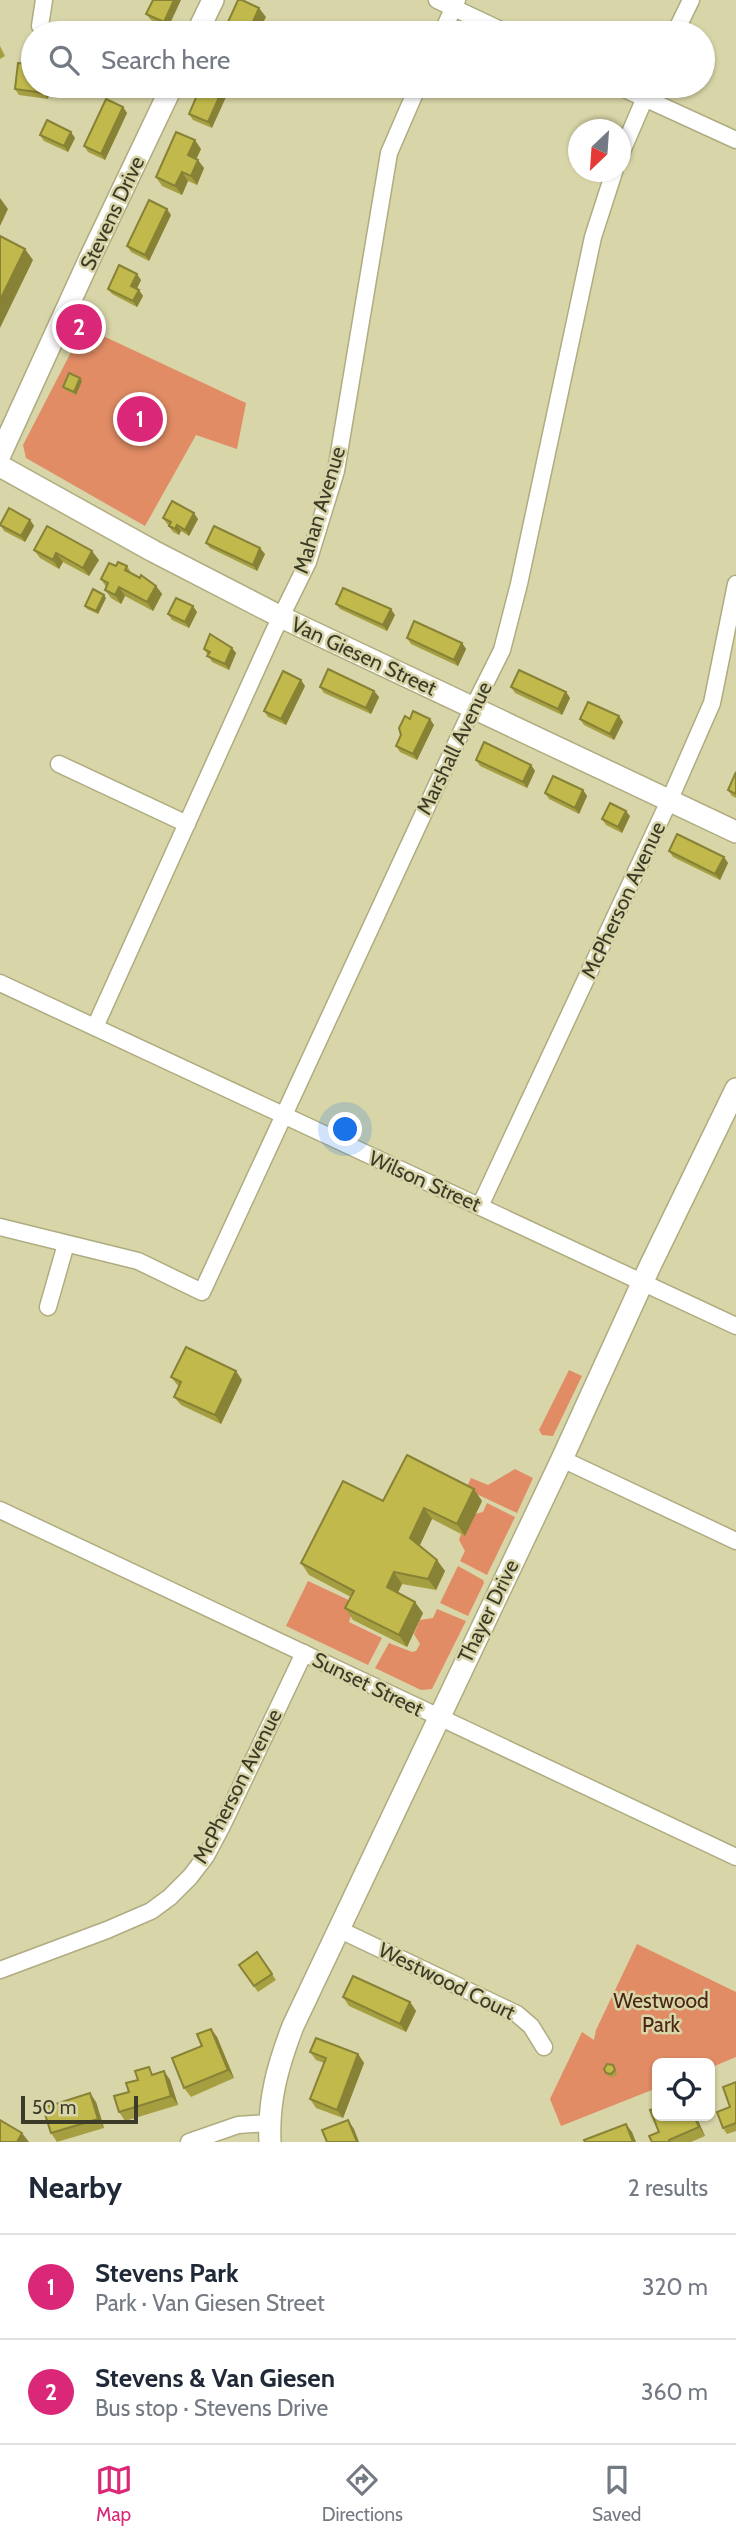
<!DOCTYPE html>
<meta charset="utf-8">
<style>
:root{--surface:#fff;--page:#f6f6f7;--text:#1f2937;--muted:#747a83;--line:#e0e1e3;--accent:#db2777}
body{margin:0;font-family:Cabin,sans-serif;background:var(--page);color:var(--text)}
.controls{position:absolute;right:21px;bottom:21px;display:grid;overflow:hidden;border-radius:10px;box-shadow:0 2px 5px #0004}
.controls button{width:63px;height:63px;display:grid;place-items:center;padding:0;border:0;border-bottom:2px solid var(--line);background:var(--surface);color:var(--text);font:35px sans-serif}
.compass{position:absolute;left:568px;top:119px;width:63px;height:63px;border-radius:50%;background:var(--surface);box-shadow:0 2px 5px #0004;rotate:205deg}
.scale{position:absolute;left:21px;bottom:18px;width:117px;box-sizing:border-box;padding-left:7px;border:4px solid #3c3b28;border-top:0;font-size:19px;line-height:24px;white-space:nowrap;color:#3c3b28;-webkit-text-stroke:5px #d8d5a8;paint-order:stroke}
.you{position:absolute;left:346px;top:1130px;width:24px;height:24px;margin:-18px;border:5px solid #fff;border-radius:50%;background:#1a73e8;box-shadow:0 0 0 10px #1a73e833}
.badge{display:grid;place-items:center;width:46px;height:46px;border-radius:50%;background:var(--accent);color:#fff;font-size:23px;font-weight:700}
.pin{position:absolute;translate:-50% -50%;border:4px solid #fff;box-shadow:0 2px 7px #0006}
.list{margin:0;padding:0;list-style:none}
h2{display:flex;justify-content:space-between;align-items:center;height:91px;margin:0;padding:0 28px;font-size:30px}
h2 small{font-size:23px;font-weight:400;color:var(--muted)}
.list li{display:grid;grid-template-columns:46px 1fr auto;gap:21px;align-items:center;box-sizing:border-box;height:105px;padding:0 28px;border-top:2px solid var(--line)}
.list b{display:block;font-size:26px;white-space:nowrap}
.list p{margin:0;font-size:23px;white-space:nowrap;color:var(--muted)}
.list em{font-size:23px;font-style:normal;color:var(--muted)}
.icon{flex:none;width:38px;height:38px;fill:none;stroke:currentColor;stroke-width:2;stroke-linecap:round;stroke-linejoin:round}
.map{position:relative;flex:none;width:736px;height:2142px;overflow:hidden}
.search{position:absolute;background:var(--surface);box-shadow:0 2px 5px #0004;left:21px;right:21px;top:21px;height:77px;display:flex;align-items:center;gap:18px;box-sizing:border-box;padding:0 24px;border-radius:38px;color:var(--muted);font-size:26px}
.sheet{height:301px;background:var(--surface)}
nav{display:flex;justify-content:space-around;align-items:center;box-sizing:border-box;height:98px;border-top:2px solid var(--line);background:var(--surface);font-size:19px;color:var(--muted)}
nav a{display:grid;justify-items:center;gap:4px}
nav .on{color:var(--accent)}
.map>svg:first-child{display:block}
</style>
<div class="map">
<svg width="736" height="2142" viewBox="0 0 736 2142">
<rect width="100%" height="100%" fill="#d8d5a8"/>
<!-- green -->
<g fill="#e18c65">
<path d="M84 327 246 403 237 449 196 435 145 526 26 458 23 445Z"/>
<path d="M569 1370 582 1376 553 1436 542 1435 539 1430Z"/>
<path d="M515 1469 533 1478 517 1513 466 1489 471 1478 488 1485Z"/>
<path d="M487 1503 515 1517 487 1575 460 1561 465 1551 459 1540 461 1534 465 1535 475 1514 483 1512Z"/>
<path d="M458 1566 483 1580 484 1583 468 1616 440 1603Z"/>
<path d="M308 1581 355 1603 349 1622 382 1638 368 1665 286 1626Z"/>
<path d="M437 1609 466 1621 432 1689 421 1690 375 1668 389 1643 412 1652 416 1651 420 1644 414 1634 420 1620 433 1618Z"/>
<path d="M637 1944 736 1992V2057L710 2068V2063H657V2088L561 2126 550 2099 582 2032 594 2040 596 2030Z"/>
</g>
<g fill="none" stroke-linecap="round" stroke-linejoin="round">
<!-- street casing -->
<g stroke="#afac81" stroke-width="19">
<g id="street">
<path d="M437 0 507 33"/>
<path d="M40 26 44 0"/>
<path d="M442 33 457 0"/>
<path d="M675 33 691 0"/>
<path d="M618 86 736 140"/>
<path d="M620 156 650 86"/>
<path d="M59 764 187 824"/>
<path d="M0 983 736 1326"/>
<path d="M95 1027 273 633 308 562 336 471 389 153 418 86"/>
<path d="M480 1206 670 799 712 703 736 584"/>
<path d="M0 1227 138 1261 202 1292 465 724 502 650 519 584 593 237 614 172"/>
<path d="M48 1307 66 1244"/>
<path d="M562 1459 736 1541"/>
<path d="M0 1510 736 1857"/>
<path d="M338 1929 517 2014 531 2026 544 2047"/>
<path d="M0 1970 107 1930 151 1911 170 1897 190 1877 206 1856 222 1826 304 1653"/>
<path d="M189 2142 238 2125 269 2123"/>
</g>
</g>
<!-- secondary casing -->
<g stroke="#afac81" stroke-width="24">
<g id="secondary">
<path d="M197 33 213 0"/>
<path d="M0 455 90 258 172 86"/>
<path d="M0 466 153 551 281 617 736 832"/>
<path d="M270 2142C268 2100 278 2065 293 2026L562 1459 650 1266 736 1089"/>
</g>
</g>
<!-- street -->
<use href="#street" stroke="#fff" stroke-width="16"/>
<!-- secondary -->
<use href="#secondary" stroke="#fff" stroke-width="21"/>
</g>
<!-- wall -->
<g fill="#a69f41">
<path d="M153 0 168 28 151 20 146 14Z"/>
<path d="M0 46 5 56 0 59Z"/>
<path d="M33 86H50L48 99 19 95 15 89Z"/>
<path d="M119 86H140L136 94Z"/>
<path d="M201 86 212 128 193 120 189 114Z"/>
<path d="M123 107 127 113 105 160 88 152 84 146Z"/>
<path d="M40 135 75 138 68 152 44 141Z"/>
<path d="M201 149 196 159 204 168 197 185 188 181 182 195 162 186 156 177Z"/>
<path d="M171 215 149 261 131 252 127 246Z"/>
<path d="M141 280 137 289 143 296 137 307 112 294 108 289Z"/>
<path d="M80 378 82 381 76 395 65 390 63 387Z"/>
<path d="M163 518 198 519 189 536 181 531 179 535 173 532Z"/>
<path d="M30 520 34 526 25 542 4 531 0 524Z"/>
<path d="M206 543 265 554 257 571 210 548Z"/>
<path d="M34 550 99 560 89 576 63 562 59 569 40 558Z"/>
<path d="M116 566H127L132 574 156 586 162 594 153 611 125 596 121 604 111 598 105 590 106 587 101 579Z"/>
<path d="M106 598 98 614 87 609 85 606Z"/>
<path d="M336 604 395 615 387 631 340 609Z"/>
<path d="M197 612 189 628 172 620 168 614Z"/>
<path d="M407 638 462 643 466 649 458 666 411 644Z"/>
<path d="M232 648 236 653 229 670 212 662 204 649Z"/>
<path d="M305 686 286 725 268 717 264 711Z"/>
<path d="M320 687 374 691 379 697 371 714 324 693Z"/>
<path d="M511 687 566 692 570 698 562 715 515 693Z"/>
<path d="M619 716 623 722 614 740 584 725 580 719Z"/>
<path d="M410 719 434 725 417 760 400 752 396 746Z"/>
<path d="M476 760 531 765 535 771 527 788 480 766Z"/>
<path d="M736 772V798L732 796 728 790Z"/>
<path d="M583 790 587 796 579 814 549 799 545 793Z"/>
<path d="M630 816 622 833 606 825 602 819Z"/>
<path d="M669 851 724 857 728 863 720 880 673 857Z"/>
<path d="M171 1377 242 1380 221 1424 181 1405 174 1397 179 1387Z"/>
<path d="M383 1501H482L465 1536 432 1519 420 1545 445 1571 436 1590 402 1584 398 1593 423 1613 407 1647 353 1620 345 1608 351 1597 309 1575 301 1563Z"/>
<path d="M257 1952 276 1980 258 1992 239 1965Z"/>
<path d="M343 1997 410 2002 416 2011 406 2032 349 2006Z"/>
<path d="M211 2029 217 2037 234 2078 191 2097 184 2088Z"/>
<path d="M310 2052 358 2054 364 2063 343 2118 316 2108 310 2099 324 2063 316 2060Z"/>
<path d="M615 2068 617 2074 613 2077 608 2076 606 2073Z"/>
<path d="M164 2071 170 2080 178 2105 125 2121 119 2112 129 2092 155 2074Z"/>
<path d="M736 2082V2131L727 2134 723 2128 730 2107Z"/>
<path d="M96 2102 104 2128 57 2142 51 2133Z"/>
<path d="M657 2116H696L705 2136 691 2142H652L659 2132Z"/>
</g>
<!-- shaded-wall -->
<g fill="#878235">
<path d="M174 0H181L168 28 164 22Z"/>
<path d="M259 8 266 17 258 33H248Z"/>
<path d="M45 86H50L48 99 44 93Z"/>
<path d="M133 86H140L136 94 132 88Z"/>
<path d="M224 86H231L212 128 208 122Z"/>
<path d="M123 107 127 113 105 160 101 154Z"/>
<path d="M71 132 75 138 68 152 64 146Z"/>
<path d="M195 140 201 149 194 164 188 155Z"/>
<path d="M198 160 204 168 197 185 191 176Z"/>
<path d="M182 172 188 181 182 195 175 186Z"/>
<path d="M0 198 8 209 0 226Z"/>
<path d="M167 209 171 215 149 261 145 255Z"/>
<path d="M25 249 33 260 0 328V300Z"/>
<path d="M137 274 141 280 135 292 131 286Z"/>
<path d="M139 290 143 296 137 307 133 301Z"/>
<path d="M80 378 82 381 76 395 74 392Z"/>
<path d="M194 513 198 519 189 536 185 530Z"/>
<path d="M30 520 34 526 25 542 21 536Z"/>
<path d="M177 525 181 531 179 535 175 529Z"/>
<path d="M260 548 265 554 257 571 253 565Z"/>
<path d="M92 551 99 560 89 576 83 568Z"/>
<path d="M56 553 63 562 59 569 53 560Z"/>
<path d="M156 586 162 594 153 611 147 602Z"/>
<path d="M119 587 125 596 121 604 115 595Z"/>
<path d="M104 595 106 598 98 614 96 611Z"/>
<path d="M193 606 197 612 189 628 185 622Z"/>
<path d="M391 609 395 615 387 631 383 625Z"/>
<path d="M462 643 466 649 458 666 454 660Z"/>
<path d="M232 648 236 653 229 670 225 664Z"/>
<path d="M301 680 305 686 286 725 281 719Z"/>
<path d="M374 691 379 697 371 714 366 708Z"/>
<path d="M566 692 570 698 562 715 558 709Z"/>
<path d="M619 716 623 722 614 740 610 734Z"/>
<path d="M430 719 434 725 417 760 413 754Z"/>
<path d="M531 765 535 771 527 788 523 782Z"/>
<path d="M583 790 587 796 579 814 575 808Z"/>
<path d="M626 811 630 816 622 833 618 827Z"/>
<path d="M724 857 728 863 720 880 715 874Z"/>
<path d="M236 1371 242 1380 221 1424 215 1415Z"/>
<path d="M474 1489 482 1501 465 1536 457 1524Z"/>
<path d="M424 1508 432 1519 418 1549 410 1538Z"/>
<path d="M437 1560 445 1571 436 1590 428 1579Z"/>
<path d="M394 1572 402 1584 395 1598 387 1587Z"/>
<path d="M415 1602 423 1613 407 1647 399 1635Z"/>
<path d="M410 2002 416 2011 406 2032 400 2024Z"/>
<path d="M211 2029 217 2037 234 2078 228 2070Z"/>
<path d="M358 2054 364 2063 343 2118 337 2110Z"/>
<path d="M164 2071 170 2080 178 2105 171 2096Z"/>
<path d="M90 2093 96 2102 104 2128 98 2119Z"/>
<path d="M694 2116H696L705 2136 699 2127Z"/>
<path d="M348 2120 354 2129 359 2142H357Z"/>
<path d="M626 2124 632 2132 636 2142H633Z"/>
<path d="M22 2133 29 2142H17Z"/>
</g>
<!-- building -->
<g fill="#c1b94c" stroke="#878235" stroke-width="2">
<path d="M153 0H174L164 22 146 14Z"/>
<path d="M238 0H242L259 8 248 33H223Z"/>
<path d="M18 63 33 65V86H45L44 93 15 89Z"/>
<path d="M201 86H224L208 122 189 114Z"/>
<path d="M106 99 123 107 101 154 84 146Z"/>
<path d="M47 120 71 132 64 146 40 135Z"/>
<path d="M176 132 195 140 188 155 198 160 191 176 182 172 175 186 156 177Z"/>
<path d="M149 200 167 209 145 255 127 246Z"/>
<path d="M0 236 25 249 0 300Z"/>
<path d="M119 265 137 274 131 286 139 290 133 301 108 289Z"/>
<path d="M69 373 80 378 74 392 63 387Z"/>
<path d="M172 501 194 513 185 530 177 525 175 529 169 526 171 522 163 518Z"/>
<path d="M9 508 30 520 21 536 0 525Z"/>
<path d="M47 526 92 551 83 568 56 553 53 560 34 550Z"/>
<path d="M214 526 260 548 253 565 206 543Z"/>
<path d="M118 562 127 566 125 570 140 578 141 575 156 586 147 602 119 587 115 595 105 590 108 583 101 579 109 563 116 566Z"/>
<path d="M343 588 391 609 383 625 336 604Z"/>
<path d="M93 589 104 595 96 611 85 606Z"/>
<path d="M176 598 193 606 185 622 168 614Z"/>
<path d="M414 621 462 643 454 660 407 638Z"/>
<path d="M210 634 232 648 225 664 207 656 210 652 204 649Z"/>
<path d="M328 669 374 691 366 708 320 687Z"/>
<path d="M519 670 566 692 558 709 511 687Z"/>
<path d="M283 671 301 680 281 719 264 711Z"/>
<path d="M588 702 619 716 610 734 580 719Z"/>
<path d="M413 711 430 719 413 754 396 746 401 735 399 728 405 716 410 719Z"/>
<path d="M484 742 531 765 523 782 476 760Z"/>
<path d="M736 772V794L728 790Z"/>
<path d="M553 776 583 790 575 808 545 793Z"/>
<path d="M610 803 626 811 618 827 602 819Z"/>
<path d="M677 834 724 857 715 874 669 851Z"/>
<path d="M186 1347 236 1371 215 1415 174 1397 181 1382 171 1377Z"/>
<path d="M407 1455 474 1489 457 1524 424 1508 410 1538 437 1560 428 1579 394 1572 387 1587 415 1602 399 1635 345 1608 354 1591 301 1563 343 1481 383 1501Z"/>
<path d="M257 1952 272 1974 254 1986 239 1965Z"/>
<path d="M353 1976 410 2002 400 2024 343 1997Z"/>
<path d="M211 2029 228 2070 184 2088 172 2058 202 2046 197 2034Z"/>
<path d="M316 2038 358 2054 337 2110 310 2099 326 2058 310 2052Z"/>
<path d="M607 2064 613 2065 615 2070 611 2074 606 2073 604 2069Z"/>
<path d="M149 2067 152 2075 164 2071 171 2096 119 2112 114 2096 129 2092 126 2083 138 2080 135 2071Z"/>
<path d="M736 2082V2123L723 2128 717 2112 730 2107 723 2087Z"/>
<path d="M90 2093 98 2119 51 2133 43 2108Z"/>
<path d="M657 2108V2116H694L699 2127 669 2140 670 2142H652L649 2136 659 2132 650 2110Z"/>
<path d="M0 2120 22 2133 17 2142H0Z"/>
<path d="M348 2120 357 2142H327L322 2130Z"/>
<path d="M626 2124 633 2142H585L584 2140Z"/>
</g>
<g text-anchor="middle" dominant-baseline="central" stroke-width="5" stroke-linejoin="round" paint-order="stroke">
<!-- street labels -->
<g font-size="21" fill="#3c3b28" stroke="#d8d5a8">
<text transform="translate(112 213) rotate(-65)">Stevens Drive</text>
<text transform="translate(319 510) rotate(-73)">Mahan Avenue</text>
<text transform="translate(364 656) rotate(25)">Van Giesen Street</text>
<text transform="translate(454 748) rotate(-64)">Marshall Avenue</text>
<text transform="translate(623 900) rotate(-65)">McPherson Avenue</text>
<text transform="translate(425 1181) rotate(24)">Wilson Street</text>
<text transform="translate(488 1611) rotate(-64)">Thayer Drive</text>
<text transform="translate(368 1684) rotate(26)">Sunset Street</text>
<text transform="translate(237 1786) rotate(-63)">McPherson Avenue</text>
<text transform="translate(447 1981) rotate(26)">Westwood Court</text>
</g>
<!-- park labels -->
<g font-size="21" fill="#4b2614" stroke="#d8d5a8">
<text x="661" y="2000">Westwood<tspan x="661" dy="24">Park</tspan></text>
</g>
</g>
</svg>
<div class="controls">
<button><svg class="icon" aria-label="locate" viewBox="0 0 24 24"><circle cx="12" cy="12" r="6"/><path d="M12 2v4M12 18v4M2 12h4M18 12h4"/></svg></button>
</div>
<svg class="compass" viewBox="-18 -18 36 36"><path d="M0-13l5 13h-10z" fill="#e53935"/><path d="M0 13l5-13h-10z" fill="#747a83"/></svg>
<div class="scale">50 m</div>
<div class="you"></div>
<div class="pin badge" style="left:140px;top:419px">1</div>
<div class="pin badge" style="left:79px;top:327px">2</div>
<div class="search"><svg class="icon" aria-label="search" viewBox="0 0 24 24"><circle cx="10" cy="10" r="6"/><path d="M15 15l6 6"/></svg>Search here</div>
</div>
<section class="sheet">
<h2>Nearby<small>2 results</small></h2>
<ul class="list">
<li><span class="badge">1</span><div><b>Stevens Park</b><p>Park · Van Giesen Street</p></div><em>320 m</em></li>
<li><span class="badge">2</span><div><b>Stevens &amp; Van Giesen</b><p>Bus stop · Stevens Drive</p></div><em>360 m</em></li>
</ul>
</section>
<nav>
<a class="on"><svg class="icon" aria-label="map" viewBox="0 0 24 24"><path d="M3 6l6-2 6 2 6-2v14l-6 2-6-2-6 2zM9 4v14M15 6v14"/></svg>Map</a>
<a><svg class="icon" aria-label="directions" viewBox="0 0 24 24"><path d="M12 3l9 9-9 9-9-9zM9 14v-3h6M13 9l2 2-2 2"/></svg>Directions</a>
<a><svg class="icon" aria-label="saved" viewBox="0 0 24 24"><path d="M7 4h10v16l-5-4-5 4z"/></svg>Saved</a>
</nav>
